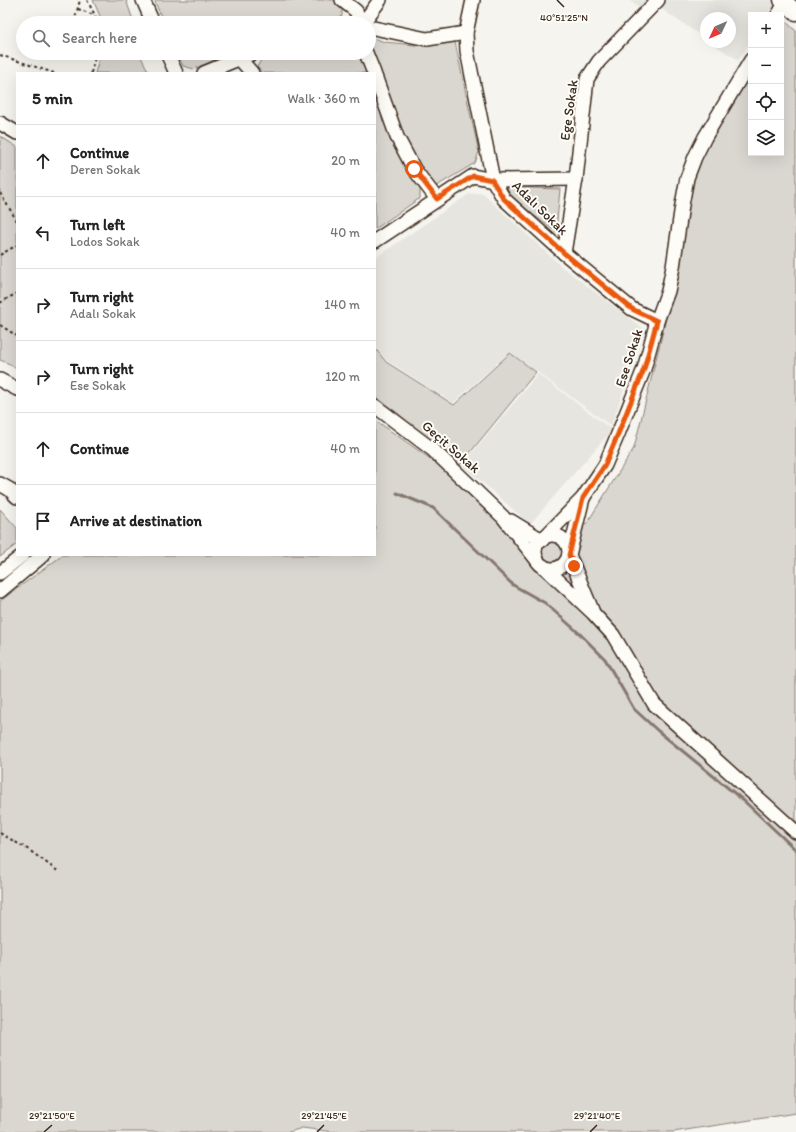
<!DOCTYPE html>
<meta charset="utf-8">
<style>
:root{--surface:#fff;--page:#f6f6f6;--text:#222;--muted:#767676;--line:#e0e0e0}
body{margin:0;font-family:Itim,sans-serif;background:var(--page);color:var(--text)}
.controls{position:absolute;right:12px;top:12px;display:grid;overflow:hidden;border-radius:0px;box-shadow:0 4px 16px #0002}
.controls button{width:36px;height:36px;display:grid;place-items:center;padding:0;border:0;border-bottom:1px solid var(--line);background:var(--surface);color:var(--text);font:20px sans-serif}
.compass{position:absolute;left:700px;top:12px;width:36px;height:36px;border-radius:50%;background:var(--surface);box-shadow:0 4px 16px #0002;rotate:226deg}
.stop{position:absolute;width:12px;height:12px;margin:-9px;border:3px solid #ea580c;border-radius:50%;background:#fff}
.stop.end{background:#ea580c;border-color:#fff;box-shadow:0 1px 4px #0008}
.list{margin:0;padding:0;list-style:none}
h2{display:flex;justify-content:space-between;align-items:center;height:52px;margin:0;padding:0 16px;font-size:17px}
h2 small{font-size:13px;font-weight:400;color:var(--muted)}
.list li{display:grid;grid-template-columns:26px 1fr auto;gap:12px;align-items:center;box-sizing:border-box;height:72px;padding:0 16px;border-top:1px solid var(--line)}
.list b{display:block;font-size:15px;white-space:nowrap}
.list p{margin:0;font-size:13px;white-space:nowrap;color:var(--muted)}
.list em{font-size:13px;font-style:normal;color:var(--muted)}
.icon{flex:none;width:22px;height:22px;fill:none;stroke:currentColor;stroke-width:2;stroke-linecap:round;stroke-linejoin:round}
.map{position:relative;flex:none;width:796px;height:1132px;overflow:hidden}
.search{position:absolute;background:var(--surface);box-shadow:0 4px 16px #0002;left:16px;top:16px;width:360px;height:44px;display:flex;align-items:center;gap:10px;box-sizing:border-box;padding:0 14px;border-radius:22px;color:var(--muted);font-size:15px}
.panel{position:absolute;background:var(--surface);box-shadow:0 4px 16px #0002;left:16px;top:72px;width:360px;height:484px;border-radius:0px}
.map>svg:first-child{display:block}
</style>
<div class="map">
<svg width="796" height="1132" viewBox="0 0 796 1132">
<rect width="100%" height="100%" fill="#f5f4ee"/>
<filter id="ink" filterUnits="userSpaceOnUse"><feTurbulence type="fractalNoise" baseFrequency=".025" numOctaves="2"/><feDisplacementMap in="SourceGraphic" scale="8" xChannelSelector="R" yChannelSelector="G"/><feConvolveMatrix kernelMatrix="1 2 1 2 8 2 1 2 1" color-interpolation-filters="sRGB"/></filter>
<g filter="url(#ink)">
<!-- built -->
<g fill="#e7e5df">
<path d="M629 0H771L774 6 768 15H751V41L738 60 710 42H730V18H706V39L654 4 645 13Z"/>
<path d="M482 193 561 266 645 330 611 426 510 352 453 403 386 360 375 346V258L469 194Z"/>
<path d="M538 374 612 430 530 524 462 465Z"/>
</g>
<!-- green -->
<g fill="#dad6d0" stroke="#8a8077">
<path d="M93 0H126L134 23H103Z"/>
<path d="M156 0H334L342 6V16L334 20 322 23H164L155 2Z"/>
<path d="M784 20 796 31V1113L673 1132H334L302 1128 289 1132H0V601L63 555H375V420L452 474 527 541 543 542 587 523 634 448 665 323 688 186 697 158 751 69V153H781V25Z"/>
<path d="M370 37 385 42 425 46 455 42 469 108 479 152 475 163 435 187 416 166 400 133 369 48Z"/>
<path d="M101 53H139L149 73H95Z"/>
<path d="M177 53H231L194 69 183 66Z"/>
<path d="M280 53H362L369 73H262L257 67 261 60Z"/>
<path d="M375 91 409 171 420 188V198L375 229Z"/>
<path d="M0 136 17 147V370L10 364 0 360Z"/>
<path d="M507 187 560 189 556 232 508 196Z"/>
<path d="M375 348 386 362 454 405 510 353 536 372 460 465 396 412 375 397Z"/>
<path d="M0 509 17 528V544L0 557Z"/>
</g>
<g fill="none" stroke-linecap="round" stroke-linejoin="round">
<!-- stream -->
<path stroke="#84786e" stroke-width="3" d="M397 493 433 508 513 585 545 603 580 634 605 659 634 709 658 731 744 801 796 850"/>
<!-- minor casing -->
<g stroke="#3b2a1e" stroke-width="16">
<g id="minor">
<path d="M143 0 153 23"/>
<path d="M342 0 356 11 361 23"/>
<path d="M473 0 466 33 467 51 493 180 504 199 564 253 632 309 657 321"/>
<path d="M778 15 787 0"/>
<path d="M363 23 380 0"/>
<path d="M369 27 427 39 466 33"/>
<path d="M167 53 176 73"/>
<path d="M366 53 374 73"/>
<path d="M239 58 252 73"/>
<path d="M204 73 253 53"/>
<path d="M375 76 397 137 414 169 437 199"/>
<path d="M0 123 17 133"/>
<path d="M375 241 473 176 493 180 576 179"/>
<path d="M564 253 576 179 587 79 599 61 658 0"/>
<path d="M0 380 17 389"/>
<path d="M375 406 433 450 503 517 537 560"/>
<path d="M0 484 9 489 17 497"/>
<path d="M583 498 569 555 592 610"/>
<path d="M511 521 542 540"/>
<circle cx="552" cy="552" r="17"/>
<path d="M542 540 583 498 605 465 618 434 644 369 657 321 668 291 673 267 682 205 687 178 695 157 705 137 751 60"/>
<path d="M543 566 593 613 613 635 654 704 796 832"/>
<path d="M0 573 23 555"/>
<path d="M0 591 43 555"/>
</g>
</g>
<!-- major casing -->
<g stroke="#3b2a1e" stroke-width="19">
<path id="major" d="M782 0 796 12"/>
</g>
<!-- path -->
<g stroke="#3b2a1e" stroke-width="2" stroke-dasharray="3 3" stroke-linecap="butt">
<path d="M87 0 99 23"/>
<path d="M78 9 94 15"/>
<path d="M74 22 80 0"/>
<path d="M0 55 54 73"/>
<path d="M91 73 96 53"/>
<path d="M0 193 17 221"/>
<path d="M0 255 17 245"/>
<path d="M0 303 17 293"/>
<path d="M0 325 17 336"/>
<path d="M0 833 29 850 59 872"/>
</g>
<!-- minor -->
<use href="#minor" stroke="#fdfcf7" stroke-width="13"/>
<!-- major -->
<use href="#major" stroke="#fdfcf7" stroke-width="16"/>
</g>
</g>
<g fill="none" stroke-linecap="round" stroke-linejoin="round" filter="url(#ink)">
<!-- route -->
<path stroke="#ea580c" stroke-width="5" d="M414 169 437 199 473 176 492 180 504 199 564 253 632 309 657 321 644 369 618 434 605 465 583 498 569 555 574 566"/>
</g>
<!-- ticks -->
<path fill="none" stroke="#3b2a1e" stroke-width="1.5" d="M557 0 564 7M44 1132 52 1125M317 1132 324 1125M590 1132 597 1125"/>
<g text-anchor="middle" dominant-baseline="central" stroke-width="4" stroke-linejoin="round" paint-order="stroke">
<!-- street labels -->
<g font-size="14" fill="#3b2a1e" stroke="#fdfcf7">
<text transform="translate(569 110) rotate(-82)">Ege Sokak</text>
<text transform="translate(540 208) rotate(44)">Adalı Sokak</text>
<text transform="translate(629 358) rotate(-72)">Ese Sokak</text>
<text transform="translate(451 447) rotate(41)">Geçit Sokak</text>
</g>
</g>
<g font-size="10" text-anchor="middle" fill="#3b2a1e" stroke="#fdfcf7" stroke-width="4" stroke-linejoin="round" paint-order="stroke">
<text x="564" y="21">40°51'25"N</text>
<text x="52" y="1119">29°21'50"E</text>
<text x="324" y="1119">29°21'45"E</text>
<text x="597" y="1119">29°21'40"E</text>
</g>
</svg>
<div class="controls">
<button>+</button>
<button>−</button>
<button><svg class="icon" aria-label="locate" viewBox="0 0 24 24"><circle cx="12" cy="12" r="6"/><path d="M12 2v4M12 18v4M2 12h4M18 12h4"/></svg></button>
<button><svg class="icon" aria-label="layers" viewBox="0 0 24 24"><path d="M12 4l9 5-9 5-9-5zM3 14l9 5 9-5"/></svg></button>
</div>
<svg class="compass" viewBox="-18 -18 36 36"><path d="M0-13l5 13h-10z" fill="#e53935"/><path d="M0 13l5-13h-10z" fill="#767676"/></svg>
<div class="stop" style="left:414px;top:169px"></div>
<div class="stop end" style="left:574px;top:566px"></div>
<div class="search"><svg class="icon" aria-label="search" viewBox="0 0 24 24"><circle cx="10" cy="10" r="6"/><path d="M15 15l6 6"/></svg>Search here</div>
<section class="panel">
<h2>5 min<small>Walk · 360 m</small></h2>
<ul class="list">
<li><svg class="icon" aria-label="ahead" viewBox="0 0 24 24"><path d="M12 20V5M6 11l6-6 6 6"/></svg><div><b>Continue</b><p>Deren Sokak</p></div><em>20 m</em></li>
<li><svg class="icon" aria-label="left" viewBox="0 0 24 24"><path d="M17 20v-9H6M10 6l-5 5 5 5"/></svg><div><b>Turn left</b><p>Lodos Sokak</p></div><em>40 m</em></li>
<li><svg class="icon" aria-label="right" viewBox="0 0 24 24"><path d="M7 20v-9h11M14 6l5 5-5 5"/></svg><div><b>Turn right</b><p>Adalı Sokak</p></div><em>140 m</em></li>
<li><svg class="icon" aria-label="right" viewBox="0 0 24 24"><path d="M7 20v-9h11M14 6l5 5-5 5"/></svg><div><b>Turn right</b><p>Ese Sokak</p></div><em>120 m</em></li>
<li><svg class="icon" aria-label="ahead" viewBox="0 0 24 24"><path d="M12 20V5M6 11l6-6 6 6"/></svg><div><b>Continue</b></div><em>40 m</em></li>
<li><svg class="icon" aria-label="arrive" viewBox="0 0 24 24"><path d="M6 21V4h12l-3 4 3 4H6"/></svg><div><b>Arrive at destination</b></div></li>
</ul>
</section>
</div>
